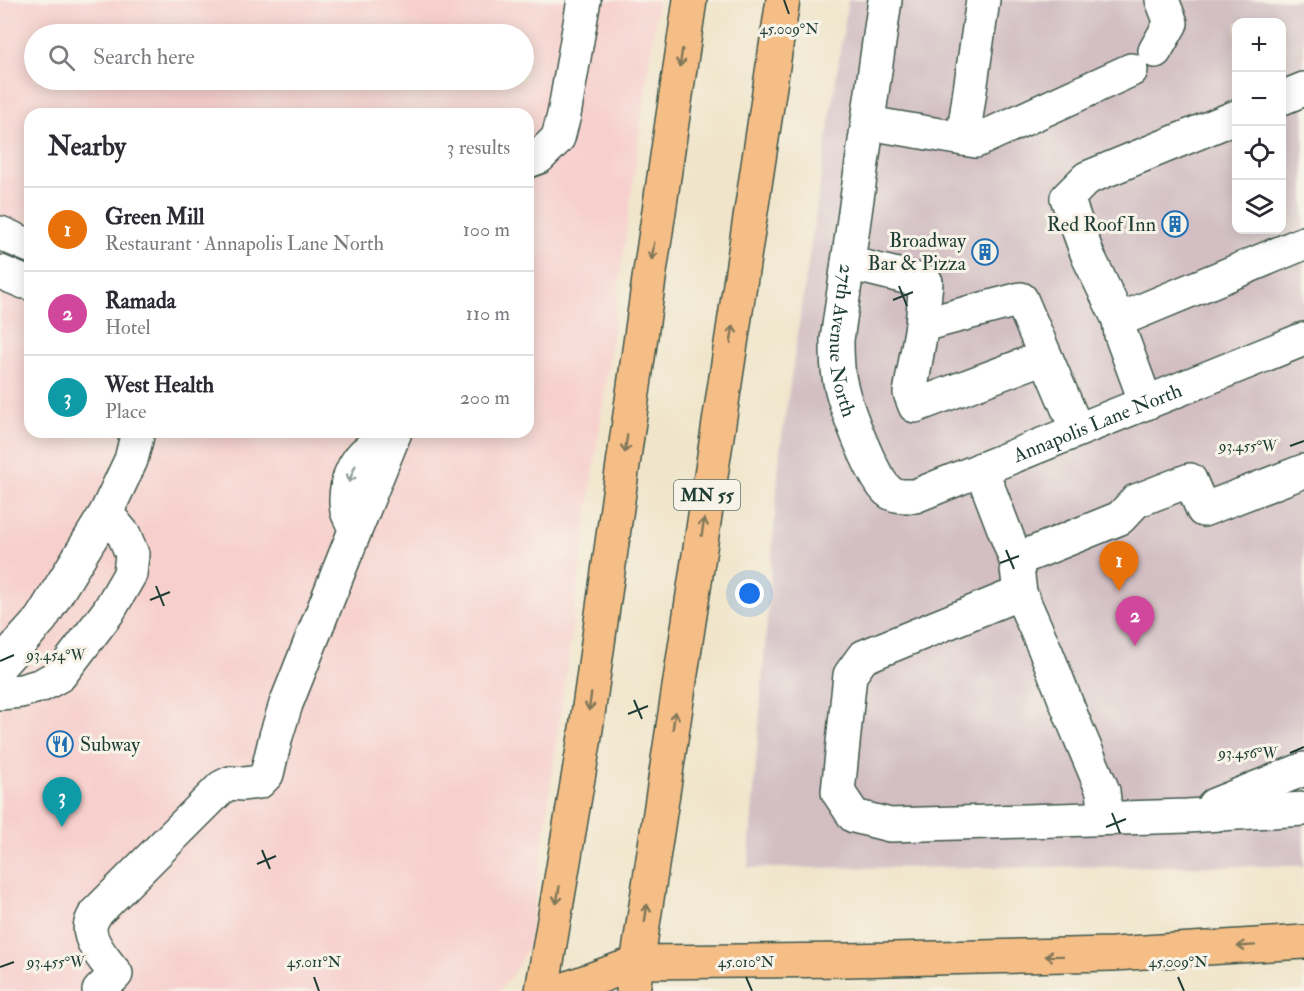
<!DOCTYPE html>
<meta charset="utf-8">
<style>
:root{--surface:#fff;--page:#f2f2f3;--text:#2b2b33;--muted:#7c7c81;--line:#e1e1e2;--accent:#1a73e8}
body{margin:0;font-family:"IM FELL Double Pica",serif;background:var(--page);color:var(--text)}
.controls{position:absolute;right:18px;top:18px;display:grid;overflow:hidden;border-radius:12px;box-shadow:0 3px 15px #0003}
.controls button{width:54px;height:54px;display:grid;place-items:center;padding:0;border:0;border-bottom:2px solid var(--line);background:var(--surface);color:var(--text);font:30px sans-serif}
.you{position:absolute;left:750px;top:594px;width:21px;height:21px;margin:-15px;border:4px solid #fff;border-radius:50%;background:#1a73e8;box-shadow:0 0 0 9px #1a73e833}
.badge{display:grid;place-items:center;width:39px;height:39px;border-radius:50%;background:var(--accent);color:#fff;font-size:20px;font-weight:700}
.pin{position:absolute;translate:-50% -50px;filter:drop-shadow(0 2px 3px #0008)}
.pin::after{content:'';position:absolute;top:32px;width:21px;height:18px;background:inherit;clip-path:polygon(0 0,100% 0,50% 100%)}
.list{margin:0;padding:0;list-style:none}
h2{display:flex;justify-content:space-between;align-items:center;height:78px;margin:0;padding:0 24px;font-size:26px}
h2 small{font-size:20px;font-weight:400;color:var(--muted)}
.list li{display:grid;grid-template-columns:39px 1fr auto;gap:18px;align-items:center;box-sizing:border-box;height:84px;padding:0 24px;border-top:2px solid var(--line)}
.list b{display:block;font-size:22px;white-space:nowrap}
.list p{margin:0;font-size:20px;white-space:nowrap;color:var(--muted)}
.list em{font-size:20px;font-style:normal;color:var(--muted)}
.icon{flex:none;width:33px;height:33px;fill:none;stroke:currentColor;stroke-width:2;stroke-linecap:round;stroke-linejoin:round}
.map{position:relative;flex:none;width:1304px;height:991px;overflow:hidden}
.search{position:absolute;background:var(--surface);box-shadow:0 3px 15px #0003;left:24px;top:24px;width:510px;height:66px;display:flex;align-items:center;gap:15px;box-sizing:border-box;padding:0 21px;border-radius:33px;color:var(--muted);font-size:22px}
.panel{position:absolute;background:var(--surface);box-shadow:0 3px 15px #0003;left:24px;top:108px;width:510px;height:330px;border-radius:18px}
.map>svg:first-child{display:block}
</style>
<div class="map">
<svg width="1304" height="991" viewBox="0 0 1304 991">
<rect width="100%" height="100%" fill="#f7f3e8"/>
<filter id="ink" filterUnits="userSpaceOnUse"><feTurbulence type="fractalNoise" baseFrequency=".0167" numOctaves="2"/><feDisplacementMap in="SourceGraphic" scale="12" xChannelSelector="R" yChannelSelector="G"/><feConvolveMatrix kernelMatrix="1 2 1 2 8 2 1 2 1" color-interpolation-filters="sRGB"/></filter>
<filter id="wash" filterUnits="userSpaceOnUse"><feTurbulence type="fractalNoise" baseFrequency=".008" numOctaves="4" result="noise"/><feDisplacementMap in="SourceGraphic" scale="24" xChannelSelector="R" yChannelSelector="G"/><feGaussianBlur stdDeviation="1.35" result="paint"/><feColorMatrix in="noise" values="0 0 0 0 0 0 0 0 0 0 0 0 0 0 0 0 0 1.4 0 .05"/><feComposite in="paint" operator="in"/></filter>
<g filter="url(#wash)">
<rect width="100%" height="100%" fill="#f0e5ca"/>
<!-- built -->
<path fill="#f7d0cd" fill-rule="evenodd" d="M0 0H658L529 944 513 974 499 991H0ZM34 34H524V80H34ZM30 114H528V432H30Z"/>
<!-- industrial -->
<path fill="#d2bec3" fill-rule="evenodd" d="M848 0H1304V866L748 868 780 450ZM1236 22H1282V230H1236Z"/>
</g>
<g filter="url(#ink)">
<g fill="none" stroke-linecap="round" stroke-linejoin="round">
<!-- minor casing -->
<g stroke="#3e564a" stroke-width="36">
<g id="minor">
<path id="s1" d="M885 0 837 340C837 355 837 371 841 386 846 408 872 477 888 491 895 497 906 496 915 496L1304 339"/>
<path d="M1155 51 1171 23 1162 0"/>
<path d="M1282 98 1304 89"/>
<path d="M868 123 976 141 1131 70"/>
<path d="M963 139 983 0"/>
<path d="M528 161 539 157 558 138 564 115 584 0"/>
<path d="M0 233 30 246"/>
<path d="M848 263 926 282 922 325"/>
<path d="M0 272 24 282 30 283"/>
<path d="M1119 320 1304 243"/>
<path d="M1045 357 915 406 910 393 922 325 1021 299 1077 430"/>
<path d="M1146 403 1121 335 1119 320 1088 256 1067 198 1087 178 1236 117"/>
<path d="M981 469 1016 560 1020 593 863 657 850 675 838 792 854 816 890 825 1187 816 1304 809"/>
<path d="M355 529C353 523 349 517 347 511 345 501 346 492 348 483 354 458 369 446 392 437"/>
<path d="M1016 560 1120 518 1136 501 1190 480 1203 510 1304 471"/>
<path d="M1020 593 1047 654 1073 720 1103 791 1106 818"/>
<path d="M0 665 41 619 106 513 131 460 138 432"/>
<path d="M0 693 21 691 42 685 60 675 108 612 130 574 132 554 124 535 106 513"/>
<path d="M1214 805 1304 769"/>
<path d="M99 991 116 974C106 962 86 939 91 923 92 919 94 917 95 914L222 787 230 783 243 784 259 782 267 774 276 736 286 704 346 553 395 432"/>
</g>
</g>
<!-- highway casing -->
<g stroke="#3e564a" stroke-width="36">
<g id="highway">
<path d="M542 991 584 743 649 279 690 0"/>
<path d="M560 991 639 962 848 960 1113 954 1304 942"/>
<path d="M633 991 783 0"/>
</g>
</g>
<!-- minor -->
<use href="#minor" stroke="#fff" stroke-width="33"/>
<!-- highway -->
<use href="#highway" stroke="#f6be87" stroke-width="33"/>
</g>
<!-- one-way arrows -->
<defs><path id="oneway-shaft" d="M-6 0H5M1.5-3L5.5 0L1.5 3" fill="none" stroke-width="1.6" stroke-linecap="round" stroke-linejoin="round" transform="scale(1.5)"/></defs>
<g stroke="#807759">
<use href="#oneway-shaft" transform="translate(681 58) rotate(98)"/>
<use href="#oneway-shaft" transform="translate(653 251) rotate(98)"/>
<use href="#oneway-shaft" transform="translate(732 334) rotate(-81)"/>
<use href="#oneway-shaft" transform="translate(626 444) rotate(98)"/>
<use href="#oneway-shaft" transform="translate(703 527) rotate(-81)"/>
<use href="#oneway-shaft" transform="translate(590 702) rotate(98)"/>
<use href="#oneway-shaft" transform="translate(674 720) rotate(-82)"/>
<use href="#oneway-shaft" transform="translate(558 895) rotate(100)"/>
<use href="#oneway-shaft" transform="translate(646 913) rotate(-82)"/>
<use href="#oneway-shaft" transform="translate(1246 946) rotate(176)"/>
<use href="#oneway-shaft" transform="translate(1054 956) rotate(179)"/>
</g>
<use stroke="#8f9e9a" href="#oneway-shaft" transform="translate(352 474) rotate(112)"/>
</g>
<!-- ticks -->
<path fill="none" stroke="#1f3d34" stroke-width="2" d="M784 0 789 14M899 286 907 306M893 300 913 292M1290 446 1304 441M1006 550 1014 569M1000 563 1019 556M156 586 164 606M150 600 170 592M0 661 14 655M634 700 642 719M628 714 648 706M1290 753 1304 747M1112 813 1120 833M1106 827 1126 819M262 850 270 869M257 864 276 856M0 967 14 962M314 977 319 991M746 977 752 991M1178 977 1184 991"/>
<!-- icons -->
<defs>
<g id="building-ring" transform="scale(1.35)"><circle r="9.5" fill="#f7f3e8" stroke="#1f6fb2" stroke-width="1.5"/><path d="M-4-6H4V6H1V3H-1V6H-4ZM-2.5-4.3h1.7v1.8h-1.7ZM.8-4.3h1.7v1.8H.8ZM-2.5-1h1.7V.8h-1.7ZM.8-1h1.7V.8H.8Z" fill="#1f6fb2"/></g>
<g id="restaurant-ring" transform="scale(1.35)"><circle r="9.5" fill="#f7f3e8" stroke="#1f6fb2" stroke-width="1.5"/><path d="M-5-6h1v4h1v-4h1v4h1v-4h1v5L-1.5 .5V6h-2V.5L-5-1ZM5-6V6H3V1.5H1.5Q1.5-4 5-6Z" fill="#1f6fb2"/></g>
</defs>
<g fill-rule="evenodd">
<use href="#building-ring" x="1175" y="224"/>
<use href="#building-ring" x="985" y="252"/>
<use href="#restaurant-ring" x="60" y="744"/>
</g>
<g text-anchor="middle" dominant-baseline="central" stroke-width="6" stroke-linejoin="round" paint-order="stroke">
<!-- shield labels -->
<rect fill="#f7f3e8" stroke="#60746a" stroke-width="1.5" x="674" y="480" width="66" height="30" rx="4.5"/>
<g font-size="18" font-weight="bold" fill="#1f3d34">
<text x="707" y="495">MN 55</text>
</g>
<!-- poi labels -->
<g font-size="20" fill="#1f3d34" stroke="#f7f3e8" text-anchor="end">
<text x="1156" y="224">Red Roof Inn</text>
<text x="966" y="240">Broadway<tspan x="966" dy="23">Bar &amp; Pizza</tspan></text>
<text x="80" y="744" text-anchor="start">Subway</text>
</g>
<!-- street labels -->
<g font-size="20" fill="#1f3d34" stroke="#f7f3e8">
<text stroke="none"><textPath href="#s1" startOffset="344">27th Avenue North</textPath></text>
<text stroke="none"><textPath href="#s1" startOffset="730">Annapolis Lane North</textPath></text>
</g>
</g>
<g font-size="15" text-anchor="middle" fill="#1f3d34" stroke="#f7f3e8" stroke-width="6" stroke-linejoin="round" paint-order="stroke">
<text x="789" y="34">45.009°N</text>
<text x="1248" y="451">93.455°W</text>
<text x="56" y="660">93.454°W</text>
<text x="1248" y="758">93.456°W</text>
<text x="56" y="967">93.455°W</text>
<text x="314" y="967">45.011°N</text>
<text x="746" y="967">45.010°N</text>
<text x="1178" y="967">45.009°N</text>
</g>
</svg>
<div class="controls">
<button>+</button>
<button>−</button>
<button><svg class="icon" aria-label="locate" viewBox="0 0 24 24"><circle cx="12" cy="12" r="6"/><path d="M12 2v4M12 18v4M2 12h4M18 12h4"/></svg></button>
<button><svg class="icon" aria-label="layers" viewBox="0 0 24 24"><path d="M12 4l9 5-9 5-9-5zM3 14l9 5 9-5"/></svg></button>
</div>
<div class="you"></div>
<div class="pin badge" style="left:1119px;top:591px;background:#e8710a">1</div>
<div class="pin badge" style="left:1135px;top:646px;background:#d1479c">2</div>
<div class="pin badge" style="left:62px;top:827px;background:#0f9aa8">3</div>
<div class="search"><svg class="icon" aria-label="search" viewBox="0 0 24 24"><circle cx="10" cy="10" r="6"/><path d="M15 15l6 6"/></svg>Search here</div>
<section class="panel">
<h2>Nearby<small>3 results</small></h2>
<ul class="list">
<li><span class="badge" style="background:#e8710a">1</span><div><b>Green Mill</b><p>Restaurant · Annapolis Lane North</p></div><em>100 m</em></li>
<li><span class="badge" style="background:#d1479c">2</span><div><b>Ramada</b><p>Hotel</p></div><em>110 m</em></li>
<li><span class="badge" style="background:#0f9aa8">3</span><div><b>West Health</b><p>Place</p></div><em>200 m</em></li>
</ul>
</section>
</div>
